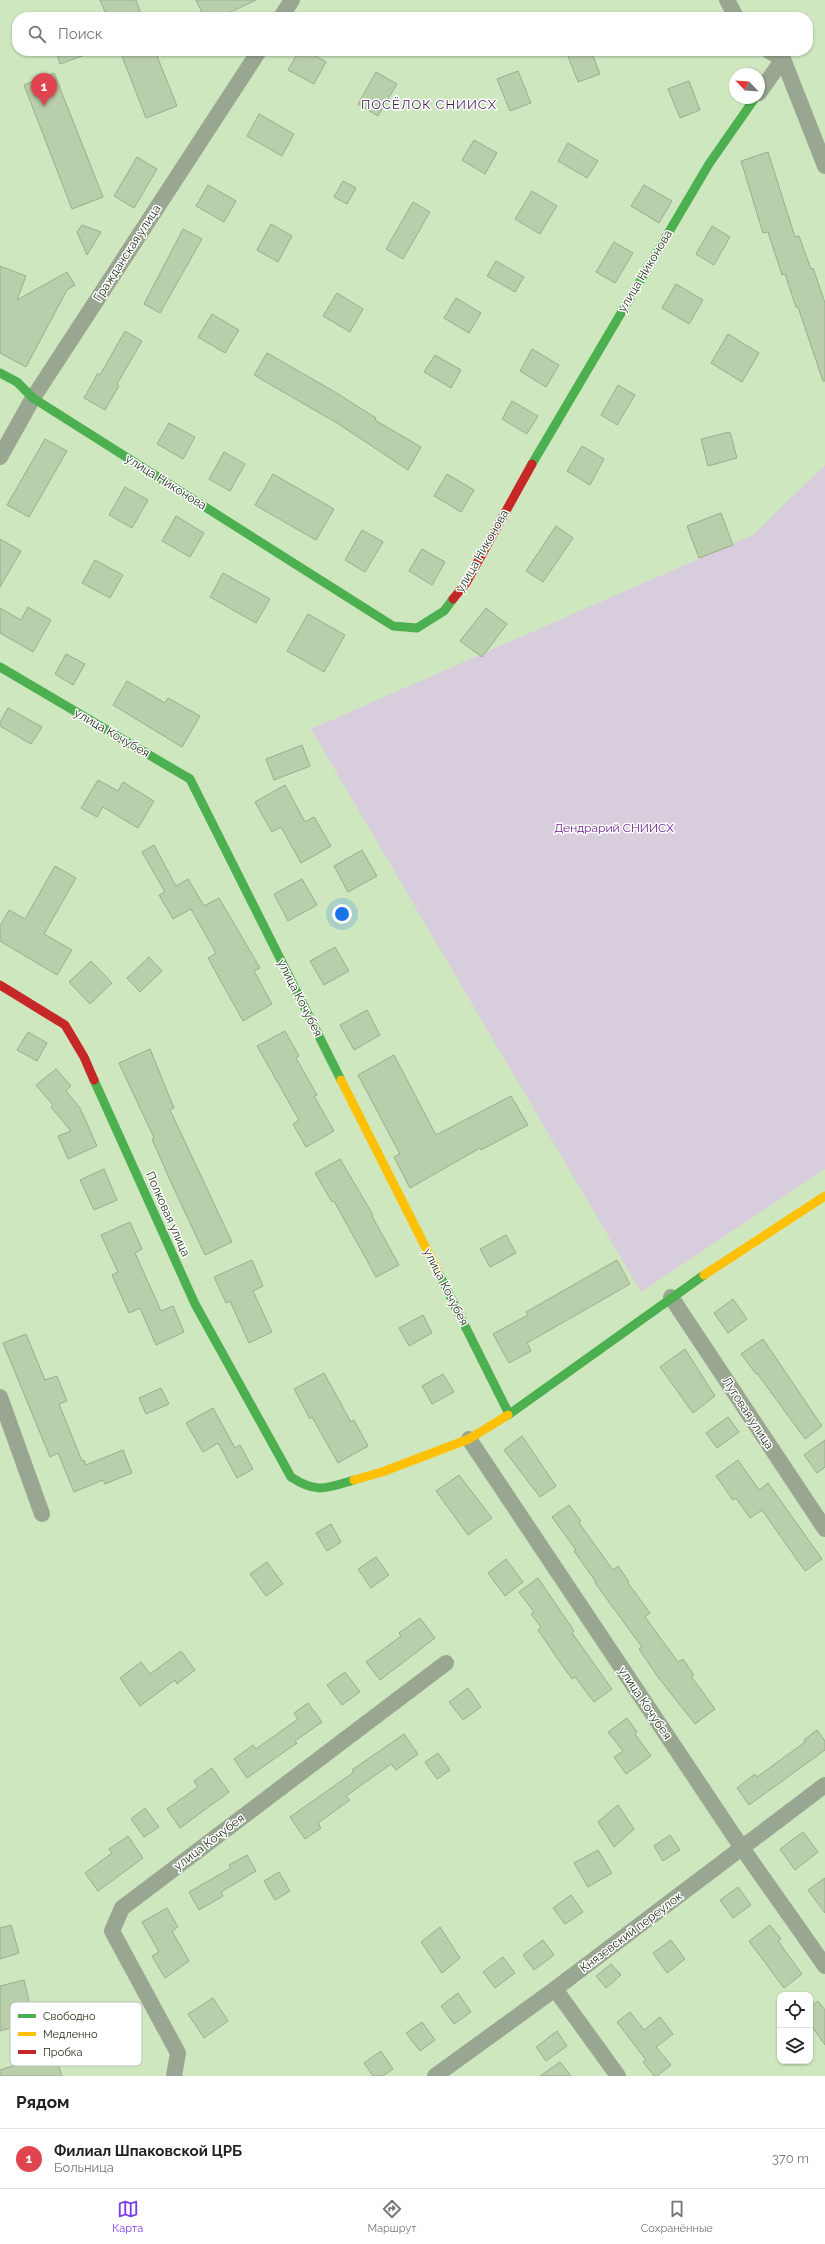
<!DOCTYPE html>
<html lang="ru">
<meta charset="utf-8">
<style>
:root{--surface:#fff;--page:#f2f2f2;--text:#222;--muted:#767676;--line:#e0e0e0;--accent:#7c3aed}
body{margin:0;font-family:Raleway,sans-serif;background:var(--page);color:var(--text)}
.controls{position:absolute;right:12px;bottom:12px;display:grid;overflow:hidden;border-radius:8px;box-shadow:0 1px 3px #0004}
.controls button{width:36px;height:36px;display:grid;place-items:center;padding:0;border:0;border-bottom:1px solid var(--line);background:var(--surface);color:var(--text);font:20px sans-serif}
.compass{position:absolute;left:729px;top:68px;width:36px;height:36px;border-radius:50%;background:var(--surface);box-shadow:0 1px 3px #0004;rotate:295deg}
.you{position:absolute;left:342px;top:914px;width:14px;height:14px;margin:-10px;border:3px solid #fff;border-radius:50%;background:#1a73e8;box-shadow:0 0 0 6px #1a73e833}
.badge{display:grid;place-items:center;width:26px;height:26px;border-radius:50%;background:var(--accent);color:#fff;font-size:13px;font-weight:700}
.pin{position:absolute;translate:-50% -33px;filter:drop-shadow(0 1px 2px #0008)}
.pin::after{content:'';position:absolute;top:21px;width:14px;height:12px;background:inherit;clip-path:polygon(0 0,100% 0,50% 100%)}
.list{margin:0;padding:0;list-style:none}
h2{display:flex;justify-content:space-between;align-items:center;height:52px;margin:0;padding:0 16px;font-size:17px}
h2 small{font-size:13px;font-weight:400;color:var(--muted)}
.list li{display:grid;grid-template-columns:26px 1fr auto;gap:12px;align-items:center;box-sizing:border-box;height:60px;padding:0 16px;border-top:1px solid var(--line)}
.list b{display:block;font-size:15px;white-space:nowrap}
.list p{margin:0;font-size:13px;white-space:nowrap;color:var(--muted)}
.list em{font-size:13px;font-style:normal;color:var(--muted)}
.icon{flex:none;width:22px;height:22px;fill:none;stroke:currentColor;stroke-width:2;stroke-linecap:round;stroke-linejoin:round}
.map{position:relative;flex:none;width:825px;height:2076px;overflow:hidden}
.search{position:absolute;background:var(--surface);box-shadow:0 1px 3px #0004;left:12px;right:12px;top:12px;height:44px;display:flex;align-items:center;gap:10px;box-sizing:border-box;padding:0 14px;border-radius:16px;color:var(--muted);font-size:15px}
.sheet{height:112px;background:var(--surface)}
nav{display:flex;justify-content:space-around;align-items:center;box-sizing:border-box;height:56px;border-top:1px solid var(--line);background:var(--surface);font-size:11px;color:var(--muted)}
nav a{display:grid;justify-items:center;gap:2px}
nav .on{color:var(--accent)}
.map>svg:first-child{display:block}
</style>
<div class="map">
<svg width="825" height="2076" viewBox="0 0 825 2076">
<rect width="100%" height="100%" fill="#cee7bf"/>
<!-- green -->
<path fill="#d8cddd" d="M825 465V1169L641 1292 311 729 753 535Z"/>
<!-- building -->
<g fill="#b9cfab" stroke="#9aad8e">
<path d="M100 0H136L142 17H107Z"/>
<path d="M196 0H256L220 17H204Z"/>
<path d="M56 51H92L93 52 60 64Z"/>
<path d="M120 51H155L177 106 146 118Z"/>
<path d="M299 51H308L326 62 314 84 288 70Z"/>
<path d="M566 51H591L600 74 578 82Z"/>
<path d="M518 71 531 103 510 111 497 79Z"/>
<path d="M376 72 397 84 378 116 358 104Z"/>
<path d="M54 73 103 197 72 209 24 85Z"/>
<path d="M689 81 700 110 680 118 668 89Z"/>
<path d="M259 114 294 134 282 156 247 136Z"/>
<path d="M474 140 497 153 485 174 462 160Z"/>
<path d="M568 143 598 161 587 178 558 161Z"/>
<path d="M768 152 795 237 799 236 811 269 813 268 825 303V381H823L798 307H796L785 274 782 275 768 232 763 233 741 161Z"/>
<path d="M137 157 157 169 134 208 114 196Z"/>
<path d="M343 181 356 188 347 204 334 197Z"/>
<path d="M208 185 236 201 224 222 196 206Z"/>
<path d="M644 185 672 201 659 223 631 206Z"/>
<path d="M532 191 557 206 540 234 515 219Z"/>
<path d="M413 202 430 212 403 259 386 249Z"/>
<path d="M271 224 292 236 278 262 257 250Z"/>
<path d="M82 225 101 232 87 255 77 232Z"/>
<path d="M712 226 730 237 714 265 696 254Z"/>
<path d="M183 229 202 239 160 313 144 304Z"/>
<path d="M614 242 633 253 615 283 596 272Z"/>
<path d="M496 261 524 277 515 292 487 276Z"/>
<path d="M0 266 26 276 17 300 67 272 75 285 67 290 26 367 0 353Z"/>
<path d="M676 284 703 300 689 324 662 308Z"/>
<path d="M337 293 363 309 350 332 323 316Z"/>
<path d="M456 298 481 313 469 333 444 318Z"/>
<path d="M212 314 239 330 225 353 198 337Z"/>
<path d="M125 331 142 341 117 384 119 386 105 410 84 398 98 373 100 375Z"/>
<path d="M728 334 759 353 742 382 711 363Z"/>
<path d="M532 349 559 365 546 387 520 371Z"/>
<path d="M267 353 335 392 376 418 375 420 421 447 408 470 337 423 254 375Z"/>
<path d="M435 355 461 370 451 388 424 372Z"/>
<path d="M618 385 635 395 617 425 601 415Z"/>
<path d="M512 401 538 416 527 434 502 419Z"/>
<path d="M169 423 195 437 183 459 157 444Z"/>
<path d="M730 432 737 458 708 466 701 439Z"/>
<path d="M45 439 67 451 29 517 7 505Z"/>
<path d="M582 446 604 459 590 485 567 471Z"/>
<path d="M224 452 245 464 230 491 209 479Z"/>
<path d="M273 474 334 509 316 540 255 505Z"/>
<path d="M447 474 474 490 461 512 434 496Z"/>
<path d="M125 487 148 500 132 528 109 515Z"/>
<path d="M721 513 733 545 699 558 687 526Z"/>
<path d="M176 516 204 533 190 557 162 541Z"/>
<path d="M556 526 573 538 543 582 526 571Z"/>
<path d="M362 530 383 542 365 572 345 560Z"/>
<path d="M0 539 21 551 0 587Z"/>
<path d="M422 549 445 562 432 585 409 571Z"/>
<path d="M95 560 123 575 110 598 82 583Z"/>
<path d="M223 573 270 599 256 623 210 597Z"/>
<path d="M28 607 51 620 33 652 0 633V608L21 620Z"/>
<path d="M486 608 507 624 482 657 460 641Z"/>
<path d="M308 614 345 635 324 672 287 651Z"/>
<path d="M66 654 85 664 73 685 55 674Z"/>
<path d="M127 681 165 703 168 698 200 716 182 747 113 705Z"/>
<path d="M8 708 42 727 31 744 0 726V722Z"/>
<path d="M302 745 310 766 274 780 266 759Z"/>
<path d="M98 780 118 791 123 782 154 801 138 828 103 807 97 817 81 808Z"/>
<path d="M285 785 305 822 314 817 331 846 301 863 281 827 272 832 255 802Z"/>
<path d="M154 845 176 886 188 879 204 906 219 898 260 968 254 971 272 1004 243 1021 208 958 216 953 191 909 173 919 159 895 165 892 142 852Z"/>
<path d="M362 850 377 876 348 892 334 866Z"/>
<path d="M55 866 76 878 44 934 72 950 57 975 0 941V926L9 910 25 919Z"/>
<path d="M302 879 317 905 288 921 274 894Z"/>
<path d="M335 947 349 971 324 985 310 961Z"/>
<path d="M149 957 162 971 140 992 127 978Z"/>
<path d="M91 961 112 983 90 1004 69 982Z"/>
<path d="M367 1010 380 1035 354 1050 340 1025Z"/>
<path d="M285 1031 299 1056 296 1058 317 1095 314 1096 334 1131 306 1147 293 1124 299 1120 257 1046Z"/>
<path d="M28 1032 47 1043 37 1061 17 1050Z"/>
<path d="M150 1049 174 1108 170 1110 232 1242 205 1255 170 1180 152 1139 154 1138 119 1063Z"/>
<path d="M394 1055 436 1135 511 1096 528 1125 481 1150 480 1148 410 1188 394 1157 400 1154 358 1075Z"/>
<path d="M56 1069 71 1086 66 1091 80 1108 97 1146 68 1159 58 1136 71 1131 51 1107 53 1105 36 1085Z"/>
<path d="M340 1159 373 1215 372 1216 399 1265 376 1277 334 1201 332 1202 315 1173Z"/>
<path d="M104 1169 117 1200 94 1210 80 1180Z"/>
<path d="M130 1222 142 1249 135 1253 161 1311 173 1306 184 1332 156 1345 140 1308 129 1313 112 1275 118 1272 101 1235Z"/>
<path d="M506 1235 516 1253 490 1267 480 1249Z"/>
<path d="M252 1260 263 1286 253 1291 272 1332 249 1343 230 1301 226 1303 214 1277Z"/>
<path d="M617 1260 630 1284 527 1343 531 1351 509 1363 493 1334 528 1315 526 1312Z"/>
<path d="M733 1299 747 1319 728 1333 714 1313Z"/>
<path d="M423 1315 432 1333 409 1346 399 1328Z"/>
<path d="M26 1334 45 1380 57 1376 67 1401 59 1404 82 1461 84 1460 86 1465 123 1450 132 1473 105 1484 103 1480 74 1492 58 1453 50 1457 3 1343Z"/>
<path d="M763 1339 822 1426 805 1439 757 1373 756 1374 741 1354Z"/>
<path d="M685 1349 715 1396 693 1413 660 1367Z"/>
<path d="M324 1373 351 1422 354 1420 368 1446 338 1463 312 1417 310 1419 294 1389Z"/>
<path d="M443 1374 454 1392 432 1404 422 1386Z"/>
<path d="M161 1388 169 1404 146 1414 139 1398Z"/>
<path d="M213 1408 235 1448 240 1445 253 1469 237 1478 218 1443 203 1452 186 1423Z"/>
<path d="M728 1417 739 1432 717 1448 706 1433Z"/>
<path d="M522 1436 556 1486 540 1497 504 1450Z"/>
<path d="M825 1440V1467L817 1473 804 1455Z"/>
<path d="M738 1460 759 1490 768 1483 822 1559 805 1571 762 1510 750 1518 736 1498 733 1500 716 1476Z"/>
<path d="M459 1475 492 1518 468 1535 436 1491Z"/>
<path d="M569 1505 581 1521 579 1523 613 1570 618 1566 629 1582 628 1583 650 1613 645 1617 678 1662 683 1659 694 1675 691 1676 715 1709 695 1724 658 1677 639 1649 642 1647 595 1583 596 1582 574 1551 576 1550 552 1517Z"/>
<path d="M331 1524 341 1542 327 1551 316 1533Z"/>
<path d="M376 1557 389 1575 371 1588 358 1569Z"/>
<path d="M506 1559 523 1582 505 1596 488 1573Z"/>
<path d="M267 1562 283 1584 266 1596 250 1574Z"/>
<path d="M538 1578 574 1631 572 1633 612 1689 594 1702 575 1677 572 1679 557 1658 538 1630 541 1627 531 1614 534 1612 519 1592Z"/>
<path d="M420 1618 435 1638 380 1680 366 1662 401 1636 399 1633Z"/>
<path d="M181 1651 195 1670 177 1684 175 1680 140 1706 120 1678 141 1662 150 1674Z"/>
<path d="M345 1672 360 1692 342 1705 327 1685Z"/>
<path d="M468 1688 481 1707 463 1720 449 1702Z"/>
<path d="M308 1703 322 1722 295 1741 297 1743 247 1778 234 1759 253 1745 256 1749 298 1719 294 1713Z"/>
<path d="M627 1718 637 1732 635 1734 651 1756 626 1774 614 1757 623 1751 608 1732Z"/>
<path d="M817 1730 825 1741V1750L749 1805 737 1788 755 1774 757 1777 805 1742 804 1740Z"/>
<path d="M404 1734 418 1754 396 1770 391 1764 346 1796 350 1800 318 1823 321 1828 305 1839 290 1817 354 1772 352 1770Z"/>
<path d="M438 1753 450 1770 437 1779 425 1762Z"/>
<path d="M212 1768 229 1792 180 1828 167 1809 198 1787 194 1781Z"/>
<path d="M618 1805 634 1829 614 1847 598 1822Z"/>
<path d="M145 1808 159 1827 144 1837 131 1819Z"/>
<path d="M803 1832 818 1852 795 1870 780 1849Z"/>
<path d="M670 1835 680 1850 663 1861 654 1846Z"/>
<path d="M128 1836 143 1858 98 1891 85 1873 112 1853 109 1849Z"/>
<path d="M598 1850 612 1873 588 1887 574 1863Z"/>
<path d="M247 1855 256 1871 221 1892 223 1896 199 1910 189 1892 231 1868 229 1865Z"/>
<path d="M279 1872 290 1891 275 1900 264 1881Z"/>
<path d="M825 1878V1913L808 1890Z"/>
<path d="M738 1887 751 1905 733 1918 720 1900Z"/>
<path d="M571 1895 583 1912 565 1924 553 1908Z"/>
<path d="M167 1908 178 1927 172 1931 189 1961 165 1978 152 1956 159 1952 142 1922Z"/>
<path d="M11 1925 19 1953 0 1959V1928Z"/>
<path d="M770 1925 781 1939 778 1941 802 1974 784 1988 749 1941Z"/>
<path d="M440 1927 460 1958 442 1973 421 1942Z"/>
<path d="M543 1940 554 1955 534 1970 523 1955Z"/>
<path d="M671 1940 685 1959 667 1973 653 1953Z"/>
<path d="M503 1957 515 1973 495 1988 483 1972Z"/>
<path d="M611 1964 621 1975 606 1988 596 1976Z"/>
<path d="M24 1980 34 2022 0 2031V1986Z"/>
<path d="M458 1993 471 2012 454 2024 441 2006Z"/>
<path d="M213 1998 228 2021 204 2038 188 2014Z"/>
<path d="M818 2001 825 2010V2045L810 2024V2007Z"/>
<path d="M630 2012 644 2030 660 2017 673 2034 656 2047 671 2065 657 2076H654L643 2062 646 2060 617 2022Z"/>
<path d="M422 2022 435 2040 420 2051 406 2033Z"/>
<path d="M557 2031 567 2046 546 2061 536 2047Z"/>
<path d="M381 2051 393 2069 383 2076H373L364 2063Z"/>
<path d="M54 2052 62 2076H0V2070Z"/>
<path d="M560 2062 571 2076H540Z"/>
</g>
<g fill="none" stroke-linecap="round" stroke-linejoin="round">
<!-- street -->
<g stroke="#99a692" stroke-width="16">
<path d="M727 0 736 17"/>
<path d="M281 17 292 0"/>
<path d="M769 51 783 59 825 166"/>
<path d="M759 93 783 59"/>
<path d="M0 457 33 398 259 51"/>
<path d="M671 1297 825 1529"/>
<path d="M0 1397 42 1514"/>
<path d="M469 1439 742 1848 825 1966"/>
<path d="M555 1989 618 2076"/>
<path d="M174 2076 178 2053 112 1931 122 1908 446 1663"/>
<path d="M435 2076 555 1989 825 1785"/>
</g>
<!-- fast -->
<g stroke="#4caf50" stroke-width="9">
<path d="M0 373 17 382 33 398 393 626 417 628 444 611 453 599"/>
<path d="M532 464 709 164 755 98"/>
<path d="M0 667 190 779 341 1080"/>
<path d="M94 1080 195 1304 291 1477C317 1494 326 1488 354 1480"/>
<path d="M438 1272 509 1414"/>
<path d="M508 1415 704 1275"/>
</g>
<!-- slow -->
<g stroke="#ffc107" stroke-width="9">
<path d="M341 1080 438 1272"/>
<path d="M704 1275 825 1196"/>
<path d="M354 1480 382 1472 469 1439 508 1415"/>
</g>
<!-- jam -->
<g stroke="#c62828" stroke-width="9">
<path d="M453 599 466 583 532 464"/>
<path d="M0 985 65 1025 84 1057 94 1080"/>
</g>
</g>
<g text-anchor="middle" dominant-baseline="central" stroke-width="3" stroke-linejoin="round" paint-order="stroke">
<!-- street labels -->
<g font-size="12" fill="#1d2d11" stroke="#fff">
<text transform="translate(127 253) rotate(-57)">Гражданская улица</text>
<text transform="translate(645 271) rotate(-59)">улица Никонова</text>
<text transform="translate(166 482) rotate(32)">улица Никонова</text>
<text transform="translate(482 551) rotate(-60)">улица Никонова</text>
<text transform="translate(112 733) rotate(30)">улица Кочубея</text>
<text transform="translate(300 998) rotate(63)">улица Кочубея</text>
<text transform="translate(168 1214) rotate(66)">Полковая улица</text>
<text transform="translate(446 1287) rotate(63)">улица Кочубея</text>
<text transform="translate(748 1413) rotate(57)">Луговая улица</text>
<text transform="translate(645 1703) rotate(56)">улица Кочубея</text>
<text transform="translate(209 1842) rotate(-37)">улица Кочубея</text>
<text transform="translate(631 1932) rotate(-37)">Князевский переулок</text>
</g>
<!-- park labels -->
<g font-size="12" fill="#6d218c" stroke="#fff">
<text x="614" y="828">Дендрарий СНИИСХ</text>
</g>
<!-- neighbourhood labels -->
<g font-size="13" letter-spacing="1" fill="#431d54" stroke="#fff">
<text x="429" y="104">ПОСЁЛОК СНИИСХ</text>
</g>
</g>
<!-- legend -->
<rect x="10" y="2002" width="132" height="64" rx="6" fill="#fff" stroke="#bbc0b8" stroke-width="1"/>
<rect x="18" y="2014" width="18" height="4" fill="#4caf50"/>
<rect x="18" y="2032" width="18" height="4" fill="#ffc107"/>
<rect x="18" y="2050" width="18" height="4" fill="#c62828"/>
<g font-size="11" fill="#1d2d11">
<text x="43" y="2020">Свободно</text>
<text x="43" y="2038">Медленно</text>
<text x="43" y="2056">Пробка</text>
</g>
</svg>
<div class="controls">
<button><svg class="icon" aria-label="locate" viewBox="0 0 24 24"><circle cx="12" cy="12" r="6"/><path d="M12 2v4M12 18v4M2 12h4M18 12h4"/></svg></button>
<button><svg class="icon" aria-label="layers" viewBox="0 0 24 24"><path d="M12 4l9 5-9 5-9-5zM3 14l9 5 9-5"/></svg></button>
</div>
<svg class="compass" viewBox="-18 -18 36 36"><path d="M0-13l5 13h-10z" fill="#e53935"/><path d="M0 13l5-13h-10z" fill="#767676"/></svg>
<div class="you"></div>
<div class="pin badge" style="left:44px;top:106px;background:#e0444e">1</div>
<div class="search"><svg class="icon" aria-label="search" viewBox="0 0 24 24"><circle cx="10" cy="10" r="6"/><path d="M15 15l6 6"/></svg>Поиск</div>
</div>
<section class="sheet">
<h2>Рядом<small></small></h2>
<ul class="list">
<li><span class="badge" style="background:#e0444e">1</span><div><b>Филиал Шпаковской ЦРБ</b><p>Больница</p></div><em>370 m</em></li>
</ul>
</section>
<nav>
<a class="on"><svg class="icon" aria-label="map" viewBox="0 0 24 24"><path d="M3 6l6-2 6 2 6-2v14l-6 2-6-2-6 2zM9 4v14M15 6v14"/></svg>Карта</a>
<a><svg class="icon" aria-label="directions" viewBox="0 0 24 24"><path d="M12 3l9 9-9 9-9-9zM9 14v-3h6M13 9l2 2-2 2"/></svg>Маршрут</a>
<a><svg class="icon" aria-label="saved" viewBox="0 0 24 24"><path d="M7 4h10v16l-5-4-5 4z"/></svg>Сохранённые</a>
</nav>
